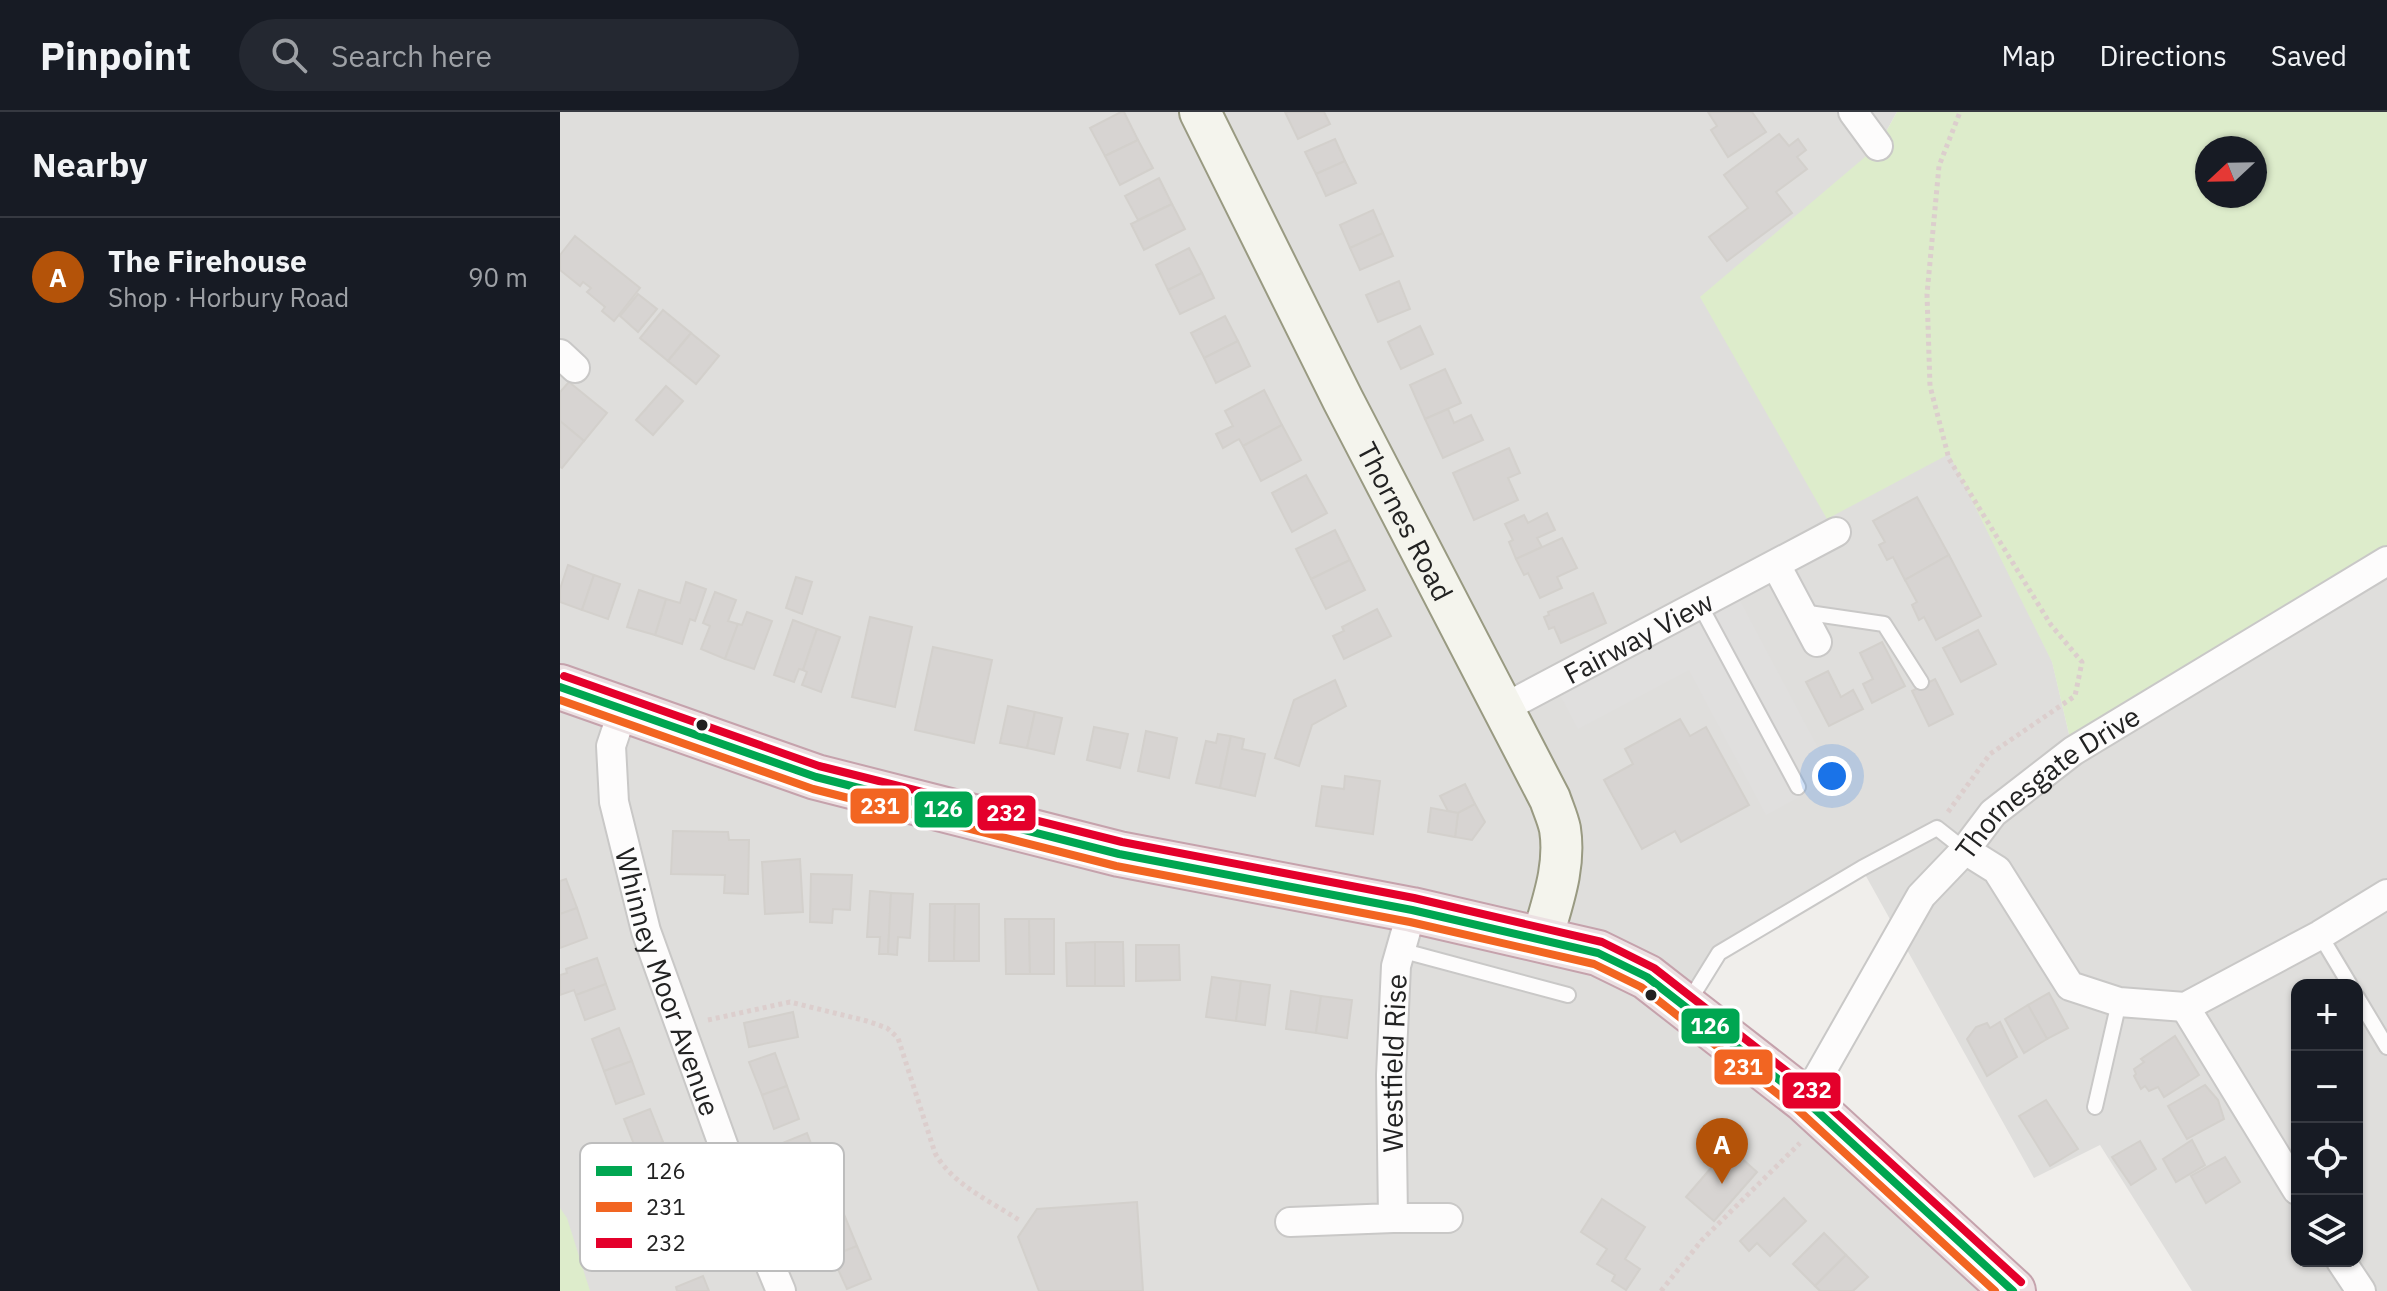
<!DOCTYPE html>
<meta charset="utf-8">
<style>
:root{--surface:#171b24;--page:#242831;--text:#f1f3f6;--muted:#9ea1a6;--line:#363941;--accent:#b45309}
body{margin:0;font-family:"IBM Plex Sans",sans-serif;background:var(--page);color:var(--text)}
.controls{position:absolute;right:24px;bottom:24px;display:grid;overflow:hidden;border-radius:16px;box-shadow:0 2px 6px #0004}
.controls button{width:72px;height:72px;display:grid;place-items:center;padding:0;border:0;border-bottom:2px solid var(--line);background:var(--surface);color:var(--text);font:40px sans-serif}
.compass{position:absolute;left:1635px;top:24px;width:72px;height:72px;border-radius:50%;background:var(--surface);box-shadow:0 2px 6px #0004;rotate:248deg}
.you{position:absolute;left:1272px;top:664px;width:28px;height:28px;margin:-20px;border:6px solid #fff;border-radius:50%;background:#1a73e8;box-shadow:0 0 0 12px #1a73e833}
.badge{display:grid;place-items:center;width:52px;height:52px;border-radius:50%;background:var(--accent);color:#fff;font-size:26px;font-weight:700}
.pin{position:absolute;translate:-50% -66px;filter:drop-shadow(0 2px 4px #0008)}
.pin::after{content:'';position:absolute;top:42px;width:28px;height:24px;background:inherit;clip-path:polygon(0 0,100% 0,50% 100%)}
.list{margin:0;padding:0;list-style:none}
h2{display:flex;justify-content:space-between;align-items:center;height:104px;margin:0;padding:0 32px;font-size:34px}
h2 small{font-size:26px;font-weight:400;color:var(--muted)}
.list li{display:grid;grid-template-columns:52px 1fr auto;gap:24px;align-items:center;box-sizing:border-box;height:120px;padding:0 32px;border-top:2px solid var(--line)}
.list b{display:block;font-size:30px;white-space:nowrap}
.list p{margin:0;font-size:26px;white-space:nowrap;color:var(--muted)}
.list em{font-size:26px;font-style:normal;color:var(--muted)}
.icon{flex:none;width:44px;height:44px;fill:none;stroke:currentColor;stroke-width:2;stroke-linecap:round;stroke-linejoin:round}
.map{position:relative;flex:none;width:1827px;height:1179px;overflow:hidden}
header{display:flex;align-items:center;gap:48px;box-sizing:border-box;height:112px;padding:0 40px;background:var(--surface);border-bottom:2px solid var(--line)}
header strong{font-size:38px}
nav{display:flex;gap:44px;margin-inline-start:auto;font-size:28px}
.search{width:560px;height:72px;background:var(--page);display:flex;align-items:center;gap:20px;box-sizing:border-box;padding:0 28px;border-radius:44px;color:var(--muted);font-size:30px}
main{display:flex}
aside{flex:1;background:var(--surface)}
.map>svg:first-child{display:block}
</style>
<header>
<strong>Pinpoint</strong>
<div class="search"><svg class="icon" aria-label="search" viewBox="0 0 24 24"><circle cx="10" cy="10" r="6"/><path d="M15 15l6 6"/></svg>Search here</div>
<nav><a>Map</a><a>Directions</a><a>Saved</a></nav>
</header>
<main>
<aside>
<h2>Nearby<small></small></h2>
<ul class="list">
<li><span class="badge">A</span><div><b>The Firehouse</b><p>Shop · Horbury Road</p></div><em>90 m</em></li>
</ul>
</aside>
<div class="map">
<svg width="1827" height="1179" viewBox="0 0 1827 1179">
<rect width="100%" height="100%" fill="#f0eeeb"/>
<!-- residential -->
<path fill="#dfdedc" fill-rule="evenodd" d="M0 0H1337L1318 34 1389 341 1492 549 1513 639 1827 459V1179H1632L1540 1033 1474 1066 1302 757 1160 841 1126 894 1453 1179H0ZM1737 873H1797V1149H1737Z"/>
<!-- grass -->
<g fill="#ddeccb" fill-rule="evenodd">
<path d="M1337 0H1827V449L1513 639 1492 550 1389 342 1267 407 1140 185 1318 34ZM1647 36H1695V84H1647Z"/>
<path d="M0 1096 7 1106 30 1179H0Z"/>
</g>
<!-- parking -->
<path fill="#e0dfde" d="M1178 485 1274 666 1206 703 1129 558 1018 617 999 581Z"/>
<!-- building -->
<g fill="#d7d4d2" stroke="#d3d0cc" stroke-width="2">
<path d="M561 0H564L578 28 545 44 530 16Z"/>
<path d="M725 0H764L770 12 738 27Z"/>
<path d="M1148 0H1192L1206 20 1168 45 1151 18 1157 14Z"/>
<path d="M1219 22 1229 34 1238 27 1246 38 1237 45 1247 57 1216 80 1232 101 1167 149 1149 125 1188 96 1164 63Z"/>
<path d="M775 27 785 49 756 62 745 40Z"/>
<path d="M578 28 593 56 560 73 545 44Z"/>
<path d="M785 49 796 71 766 84 756 62Z"/>
<path d="M599 66 612 92 578 108 565 84Z"/>
<path d="M612 92 625 117 584 138 571 112Z"/>
<path d="M813 98 823 121 790 136 780 113Z"/>
<path d="M823 121 833 144 800 158 790 136Z"/>
<path d="M15 124 80 176 54 209 42 199 45 195 27 180 31 176 23 170 20 174 0 158V143Z"/>
<path d="M629 136 642 161 608 178 596 153Z"/>
<path d="M642 161 654 186 620 202 608 178Z"/>
<path d="M839 169 850 197 818 210 806 183Z"/>
<path d="M78 182 97 197 78 220 60 204Z"/>
<path d="M103 198 131 221 108 249 80 226Z"/>
<path d="M665 204 678 229 644 246 631 221Z"/>
<path d="M860 214 873 242 841 257 828 230Z"/>
<path d="M131 221 159 244 136 272 108 249Z"/>
<path d="M678 229 690 254 656 271 644 246Z"/>
<path d="M885 257 901 291 865 307 850 273Z"/>
<path d="M9 270 47 301 24 329 0 309V280Z"/>
<path d="M106 274 123 289 93 323 76 308Z"/>
<path d="M704 278 722 313 683 334 679 327 663 336 656 322 673 314 665 299Z"/>
<path d="M888 297 894 311 911 303 923 328 883 346 865 307Z"/>
<path d="M0 309 24 329 2 356 0 355Z"/>
<path d="M722 313 741 348 701 369 683 334Z"/>
<path d="M949 336 960 361 948 366 958 388 914 408 893 361Z"/>
<path d="M746 363 767 401 732 420 712 381Z"/>
<path d="M1357 385 1389 443 1345 468 1333 445 1327 448 1319 433 1325 430 1313 409Z"/>
<path d="M987 401 995 418 977 426 982 435 956 447 949 430 953 428 945 412 964 403 968 411Z"/>
<path d="M775 418 790 448 751 467 736 437Z"/>
<path d="M1002 426 1017 456 997 465 1002 476 980 486 968 461 964 463 956 447Z"/>
<path d="M1389 443 1421 504 1376 528 1364 505 1359 508 1352 493 1357 490 1345 468Z"/>
<path d="M790 448 805 478 766 497 751 467Z"/>
<path d="M8 453 34 463 22 498 0 490V477Z"/>
<path d="M34 463 60 472 48 507 22 498Z"/>
<path d="M236 465 252 470 242 502 226 496Z"/>
<path d="M126 470 146 477 135 509 130 507 122 532 95 523 106 487 120 491Z"/>
<path d="M79 478 106 487 95 523 67 515Z"/>
<path d="M155 480 176 488 168 509 178 512 165 547 141 537 150 514 143 511Z"/>
<path d="M1033 481 1046 511 1001 531 994 515 989 517 984 505 989 503 988 500Z"/>
<path d="M817 497 831 524 784 547 773 524 784 519 782 515Z"/>
<path d="M187 500 212 509 194 557 165 547 178 512 182 513Z"/>
<path d="M310 505 352 515 335 595 292 585Z"/>
<path d="M233 508 257 517 243 558 239 557 234 570 214 563Z"/>
<path d="M257 517 280 525 261 580 242 573 247 560 243 558Z"/>
<path d="M1418 518 1436 552 1401 570 1383 536Z"/>
<path d="M1322 530 1345 574 1312 591 1303 572 1313 567 1300 541Z"/>
<path d="M373 535 432 548 414 631 355 618Z"/>
<path d="M1268 559 1281 585 1293 578 1303 597 1269 614 1246 570Z"/>
<path d="M1375 567 1393 602 1369 614 1352 579Z"/>
<path d="M775 568 786 594 752 613 739 654 715 646 734 588Z"/>
<path d="M448 594 475 600 467 636 440 631Z"/>
<path d="M475 600 502 606 494 642 467 636Z"/>
<path d="M1120 607 1130 624 1146 615 1189 693 1121 730 1115 719 1082 737 1044 668 1073 652 1065 637Z"/>
<path d="M534 615 568 622 560 656 527 648Z"/>
<path d="M586 619 617 626 609 666 578 659Z"/>
<path d="M658 622 671 624 660 676 636 671 646 629 656 631Z"/>
<path d="M671 624 684 627 682 637 705 642 695 684 660 676Z"/>
<path d="M785 664 820 669 813 722 756 714 762 674 784 677Z"/>
<path d="M905 672 915 692 898 701 888 699 880 684Z"/>
<path d="M915 692 925 710 912 728 895 725 898 701Z"/>
<path d="M871 696 898 701 895 725 868 720Z"/>
<path d="M113 719 168 720 169 728H189L188 782 164 781 165 763 111 762Z"/>
<path d="M240 747 243 800 205 802 202 750Z"/>
<path d="M251 762 292 763 290 798 273 797 272 811 250 810Z"/>
<path d="M6 767 17 796 0 802V769Z"/>
<path d="M310 779 331 781 328 842H319L320 825H307Z"/>
<path d="M331 781 353 782 350 826 338 825 337 843 328 842Z"/>
<path d="M370 792H395L394 849H369Z"/>
<path d="M395 792H419V849H394Z"/>
<path d="M17 796 27 826 0 836V802Z"/>
<path d="M445 807H469L470 862H446Z"/>
<path d="M469 807H494V862H470Z"/>
<path d="M535 830V874H507L506 831Z"/>
<path d="M535 830H563L564 874H535Z"/>
<path d="M576 833H619L620 868 576 869Z"/>
<path d="M37 846 46 872 16 883 14 878 0 883V863L7 861 6 857Z"/>
<path d="M652 865 681 869 676 909 646 905Z"/>
<path d="M681 869 710 873 705 913 676 909Z"/>
<path d="M46 872 55 897 25 908 16 883Z"/>
<path d="M731 879 761 884 756 921 726 917Z"/>
<path d="M1489 881 1508 916 1487 927 1468 893Z"/>
<path d="M761 884 792 888 787 926 756 921Z"/>
<path d="M1468 893 1487 927 1464 941 1445 907Z"/>
<path d="M233 900 238 925 189 935 184 911Z"/>
<path d="M1440 910 1457 945 1427 964 1407 927 1416 915 1427 911 1430 916Z"/>
<path d="M59 916 72 949 44 959 32 927Z"/>
<path d="M1615 924 1639 963 1604 985 1598 975 1589 979 1585 974 1581 977 1574 964 1576 962 1574 957 1584 950 1581 947Z"/>
<path d="M215 941 227 974 202 983 189 950Z"/>
<path d="M72 949 84 982 56 992 44 959Z"/>
<path d="M1645 973 1658 988 1664 1007 1627 1027 1608 994Z"/>
<path d="M227 974 239 1007 214 1017 202 983Z"/>
<path d="M1486 988 1518 1037 1490 1054 1459 1004Z"/>
<path d="M90 997 103 1030 77 1040 64 1007Z"/>
<path d="M247 1021 260 1055 233 1065 220 1032Z"/>
<path d="M1632 1028 1645 1053 1616 1070 1603 1047Z"/>
<path d="M1580 1029 1596 1057 1571 1073 1552 1045Z"/>
<path d="M103 1030 116 1064 90 1074 77 1040Z"/>
<path d="M1169 1035 1197 1060 1154 1109 1126 1085Z"/>
<path d="M1665 1045 1680 1070 1646 1091 1631 1064Z"/>
<path d="M1224 1086 1246 1109 1210 1144 1197 1131 1189 1139 1180 1129Z"/>
<path d="M1042 1087 1085 1115 1065 1147 1080 1157 1066 1178 1052 1169 1055 1163 1037 1152 1047 1137 1021 1120Z"/>
<path d="M577 1090 583 1179H479L458 1125 477 1097Z"/>
<path d="M283 1100 297 1134 272 1144 259 1111Z"/>
<path d="M1264 1121 1286 1143 1255 1174 1233 1152Z"/>
<path d="M297 1134 311 1167 287 1177 272 1144Z"/>
<path d="M1286 1143 1308 1165 1293 1179H1260L1255 1174Z"/>
<path d="M143 1164 149 1179H117L116 1175Z"/>
</g>
<g fill="none" stroke-linecap="round" stroke-linejoin="round">
<!-- lane casing -->
<g stroke="#c9c8c7" stroke-width="18">
<g id="lane">
<path d="M1140 493 1238 675"/>
<path d="M1242 500 1324 512 1361 570"/>
<path d="M1760 823 1790 873"/>
<path d="M840 838 1008 883"/>
<path d="M1797 885 1827 935"/>
<path d="M1128 891 1159 841 1302 756 1377 716 1405 738"/>
<path d="M1535 995 1559 890"/>
</g>
</g>
<!-- street casing -->
<g stroke="#c9c8c7" stroke-width="32">
<g id="street">
<path d="M1293 0 1318 34"/>
<path d="M0 242 15 256"/>
<path d="M1216 453 1257 530"/>
<path id="s1" d="M942 597 1276 420"/>
<path id="s2" d="M63 598 51 634 54 690 86 819 183 1088 221 1179"/>
<path d="M1405 738 1437 758 1510 874 1559 890 1625 895 1760 823 1827 782"/>
<path d="M1625 895 1737 1078"/>
<path id="s3" d="M1245 988 1361 784 1405 738 1433 701 1513 639 1827 449"/>
<path d="M833 1106H888"/>
<path id="s4" d="M730 1110 833 1106 831 963 836 854 852 798"/>
<path d="M1781 1149 1801 1179"/>
</g>
</g>
<!-- secondary casing -->
<g stroke="#999a82" stroke-width="44">
<g id="secondary">
<path id="s5" d="M640 0 783 288 990 687C993 696 998 707 1000 717 1006 755 992 791 982 827"/>
</g>
</g>
<!-- highway casing -->
<g stroke="#c5a2ac" stroke-width="48">
<path id="highway" d="M0 575 256 665 559 742 852 798 1038 841 1087 865 1245 988 1453 1179"/>
</g>
<!-- path -->
<g stroke="#dccecd" stroke-width="5" stroke-dasharray="4 4" stroke-linecap="butt">
<path d="M1388 700 1430 642 1515 584 1522 550 1491 513 1389 347 1370 274 1367 182 1379 54 1400 0"/>
<path d="M148 908 230 890 307 909 327 916 338 926 375 1041C392 1072 430 1089 459 1108"/>
<path d="M1101 1179 1142 1128 1240 1031"/>
</g>
<!-- lane -->
<use href="#lane" stroke="#fdfcfc" stroke-width="14"/>
<!-- street -->
<use href="#street" stroke="#fdfcfc" stroke-width="28"/>
<!-- secondary -->
<use href="#secondary" stroke="#f4f4ed" stroke-width="40"/>
<!-- highway -->
<use href="#highway" stroke="#ece0e2" stroke-width="44"/>
<!-- bus-1 casing -->
<g stroke="#fff" stroke-width="14">
<path id="bus-1" d="M0 575 256 665 559 742 852 798 1038 841 1087 865 1245 988 1453 1179"/>
</g>
<!-- bus-2 casing -->
<g stroke="#fff" stroke-width="14">
<path id="bus-2" d="M0 588 253 677 556 754 850 810 1034 852 1081 875 1237 997 1435 1179"/>
</g>
<!-- bus-3 casing -->
<g stroke="#fff" stroke-width="14">
<path id="bus-3" d="M4 564 259 654 562 730 854 786 1042 830 1094 856 1252 979 1461 1170"/>
</g>
<!-- bus-1 -->
<use href="#bus-1" stroke="#00a651" stroke-width="8"/>
<!-- bus-2 -->
<use href="#bus-2" stroke="#f26522" stroke-width="8"/>
<!-- bus-3 -->
<use href="#bus-3" stroke="#e4002b" stroke-width="8"/>
</g>
<!-- markers -->
<g fill="#222" stroke="#fff" stroke-width="3">
<circle cx="142" cy="613" r="7"/>
<circle cx="1091" cy="883" r="7"/>
</g>
<g text-anchor="middle" dominant-baseline="central" stroke-width="8" stroke-linejoin="round" paint-order="stroke">
<!-- street labels -->
<g font-size="28" fill="#222" stroke="#fff">
<text stroke="none"><textPath href="#s5" startOffset="458">Thornes Road</textPath></text>
<text stroke="none"><textPath href="#s1" startOffset="154">Fairway View</textPath></text>
<text stroke="none"><textPath href="#s3" startOffset="406">Thornesgate Drive</textPath></text>
<text stroke="none"><textPath href="#s2" startOffset="282">Whinney Moor Avenue</textPath></text>
<text stroke="none"><textPath href="#s4" startOffset="258">Westfield Rise</textPath></text>
</g>
</g>
<!-- legend -->
<rect x="20" y="1031" width="264" height="128" rx="12" fill="#fff" stroke="#bdbdbd" stroke-width="2"/>
<rect x="36" y="1054" width="36" height="10" fill="#00a651"/>
<rect x="36" y="1090" width="36" height="10" fill="#f26522"/>
<rect x="36" y="1126" width="36" height="10" fill="#e4002b"/>
<g font-size="22" fill="#222">
<text x="86" y="1067">126</text>
<text x="86" y="1103">231</text>
<text x="86" y="1139">232</text>
</g>
<g stroke="#fff" stroke-width="3">
<rect x="289" y="675" width="61" height="38" rx="8" fill="#f26522"/>
<rect x="353" y="678" width="61" height="39" rx="8" fill="#00a651"/>
<rect x="416" y="682" width="61" height="38" rx="8" fill="#e4002b"/>
<rect x="1120" y="895" width="61" height="38" rx="8" fill="#00a651"/>
<rect x="1153" y="936" width="61" height="38" rx="8" fill="#f26522"/>
<rect x="1221" y="959" width="61" height="39" rx="8" fill="#e4002b"/>
</g>
<g font-size="22" text-anchor="middle" font-weight="bold" fill="#fff">
<text x="320" y="702">231</text>
<text x="383" y="705">126</text>
<text x="446" y="709">232</text>
<text x="1150" y="922">126</text>
<text x="1183" y="963">231</text>
<text x="1252" y="986">232</text>
</g>
</svg>
<div class="controls">
<button>+</button>
<button>−</button>
<button><svg class="icon" aria-label="locate" viewBox="0 0 24 24"><circle cx="12" cy="12" r="6"/><path d="M12 2v4M12 18v4M2 12h4M18 12h4"/></svg></button>
<button><svg class="icon" aria-label="layers" viewBox="0 0 24 24"><path d="M12 4l9 5-9 5-9-5zM3 14l9 5 9-5"/></svg></button>
</div>
<svg class="compass" viewBox="-18 -18 36 36"><path d="M0-13l5 13h-10z" fill="#e53935"/><path d="M0 13l5-13h-10z" fill="#9ea1a6"/></svg>
<div class="you"></div>
<div class="pin badge" style="left:1162px;top:1072px">A</div>
</div>
</main>
